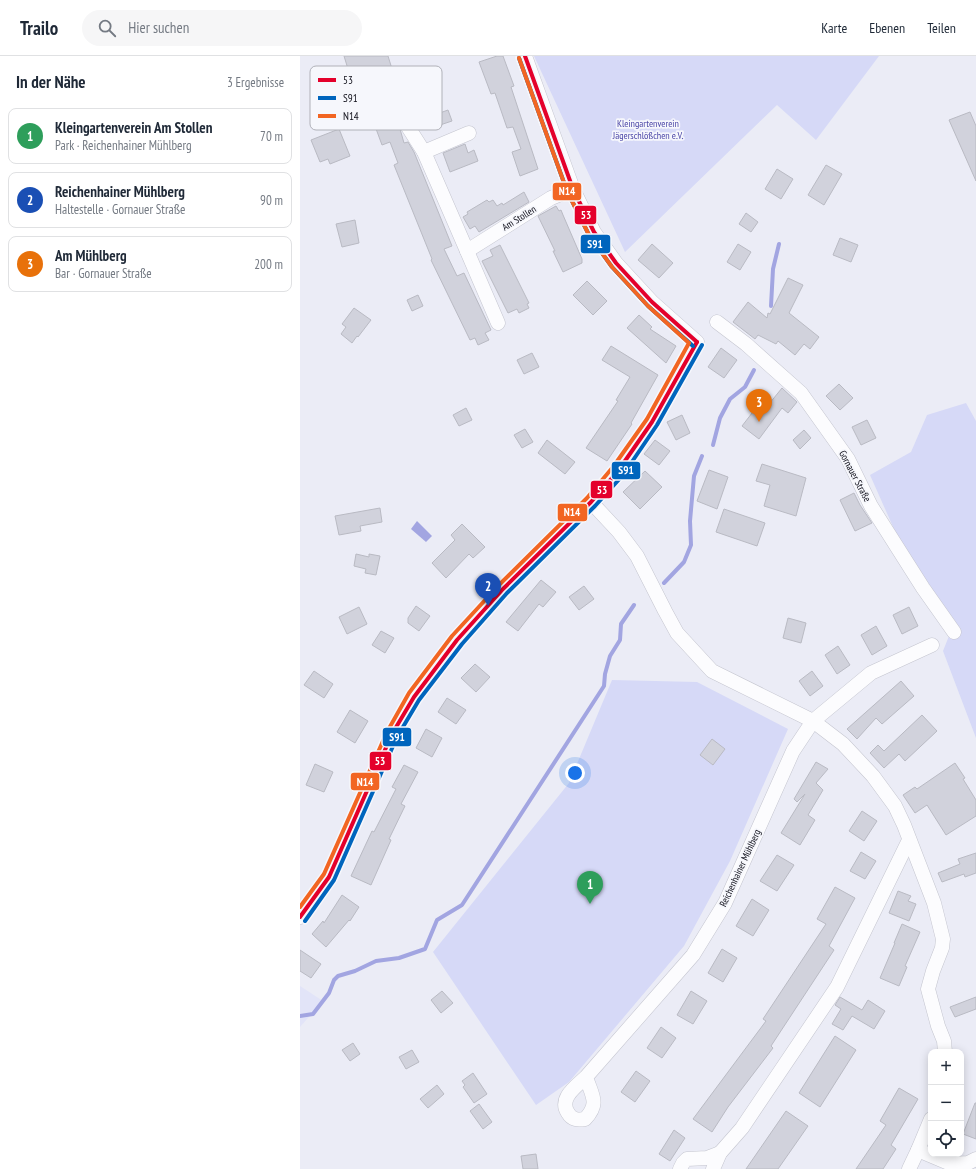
<!DOCTYPE html>
<html lang="de">
<meta charset="utf-8">
<style>
:root{--surface:#fff;--page:#f6f6f7;--text:#1f2937;--muted:#747a83;--line:#e0e1e3;--accent:#5b5c66}
body{margin:0;font-family:"PT Sans Narrow",sans-serif;background:var(--page);color:var(--text)}
.controls{position:absolute;right:12px;bottom:12px;display:grid;overflow:hidden;border-radius:8px;box-shadow:0 2px 10px #0003}
.controls button{width:36px;height:36px;display:grid;place-items:center;padding:0;border:0;border-bottom:1px solid var(--line);background:var(--surface);color:var(--text);font:20px sans-serif}
.you{position:absolute;left:275px;top:717px;width:14px;height:14px;margin:-10px;border:3px solid #fff;border-radius:50%;background:#1a73e8;box-shadow:0 0 0 6px #1a73e833}
.badge{display:grid;place-items:center;width:26px;height:26px;border-radius:50%;background:var(--accent);color:#fff;font-size:13px;font-weight:700}
.pin{position:absolute;translate:-50% -33px;filter:drop-shadow(0 1px 2px #0008)}
.pin::after{content:'';position:absolute;top:21px;width:14px;height:12px;background:inherit;clip-path:polygon(0 0,100% 0,50% 100%)}
.list{margin:0;padding:0;list-style:none}
h2{display:flex;justify-content:space-between;align-items:center;height:52px;margin:0;padding:0 16px;font-size:17px}
h2 small{font-size:13px;font-weight:400;color:var(--muted)}
.list li{display:grid;grid-template-columns:26px 1fr auto;gap:12px;align-items:center;box-sizing:border-box;height:56px;margin:0 8px 8px;padding:0 8px;border:1px solid var(--line);border-radius:8px}
.list b{display:block;font-size:15px;white-space:nowrap}
.list p{margin:0;font-size:13px;white-space:nowrap;color:var(--muted)}
.list em{font-size:13px;font-style:normal;color:var(--muted)}
.icon{flex:none;width:22px;height:22px;fill:none;stroke:currentColor;stroke-width:2;stroke-linecap:round;stroke-linejoin:round}
.map{position:relative;flex:none;width:676px;height:1113px;overflow:hidden}
header{display:flex;align-items:center;gap:24px;box-sizing:border-box;height:56px;padding:0 20px;background:var(--surface);border-bottom:1px solid var(--line)}
header strong{font-size:19px}
nav{display:flex;gap:22px;margin-inline-start:auto;font-size:14px}
.search{width:280px;height:36px;background:var(--page);display:flex;align-items:center;gap:10px;box-sizing:border-box;padding:0 14px;border-radius:22px;color:var(--muted);font-size:15px}
main{display:flex}
aside{flex:1;background:var(--surface)}
.map>svg:first-child{display:block}
</style>
<header>
<strong>Trailo</strong>
<div class="search"><svg class="icon" aria-label="search" viewBox="0 0 24 24"><circle cx="10" cy="10" r="6"/><path d="M15 15l6 6"/></svg>Hier suchen</div>
<nav><a>Karte</a><a>Ebenen</a><a>Teilen</a></nav>
</header>
<main>
<aside>
<h2>In der Nähe<small>3 Ergebnisse</small></h2>
<ul class="list">
<li><span class="badge" style="background:#2e9e5b">1</span><div><b>Kleingartenverein Am Stollen</b><p>Park · Reichenhainer Mühlberg</p></div><em>70 m</em></li>
<li><span class="badge" style="background:#1a4fb4">2</span><div><b>Reichenhainer Mühlberg</b><p>Haltestelle · Gornauer Straße</p></div><em>90 m</em></li>
<li><span class="badge" style="background:#e8710a">3</span><div><b>Am Mühlberg</b><p>Bar · Gornauer Straße</p></div><em>200 m</em></li>
</ul>
</aside>
<div class="map">
<svg width="676" height="1113" viewBox="0 0 676 1113">
<rect width="100%" height="100%" fill="#ebecf6"/>
<!-- built -->
<path fill="#e2e4f8" d="M0 930 23 945 0 971Z"/>
<!-- green -->
<g fill="#d6d9f7">
<path d="M234 0H579L516 84 477 49 325 196Z"/>
<path d="M666 347 676 365V682L643 595 649 580 594 473 570 419 611 396 627 359Z"/>
<path d="M312 624 397 626 488 673 430 805 384 890 269 1026 236 1049 133 896 269 727Z"/>
</g>
<!-- water -->
<path fill="#a2a5e1" d="M117 465 132 480 126 486 111 473Z"/>
<g fill="none" stroke-linecap="round" stroke-linejoin="round">
<!-- stream -->
<g stroke="#a2a5e1" stroke-width="4">
<path d="M471 250 473 213 479 188"/>
<path d="M413 389 420 362 430 343 445 331 454 314"/>
<path d="M364 527 384 506 391 489 390 465 394 420 402 400"/>
<path d="M0 960 13 958 29 937 34 924 38 920 55 915 76 905 99 902 125 893 137 864 162 849 304 630 305 618 310 600 320 584 321 568 334 549"/>
</g>
</g>
<!-- building -->
<g fill="#d1d2dc" stroke="#b9bac3">
<path d="M44 0H88L97 29H92L88 31 86 35V39L95 66 100 73 104 87 108 86 114 96 152 190 144 193 157 220 164 217 191 274 185 277 189 284 178 289 175 282 170 284 131 204 132 203 94 109 98 107 90 86 82 89 75 70 72 71 56 25 52 26Z"/>
<path d="M197 0H203L214 30 211 31 238 113 220 120 212 96 221 93 213 71 207 72 195 37 191 38 179 6Z"/>
<path d="M148 54 152 65 140 69 137 58Z"/>
<path d="M670 56 676 70V125L649 64Z"/>
<path d="M39 73 50 100 30 108 28 103 20 106 11 84Z"/>
<path d="M165 88 168 97 174 94 178 105 150 116 143 97Z"/>
<path d="M526 109 542 118 524 149 508 139Z"/>
<path d="M477 113 493 123 481 143 465 133Z"/>
<path d="M224 136 229 146 179 176 175 170 170 173 163 161 168 158 167 156 187 144 189 146 193 144 197 150 202 147 203 149Z"/>
<path d="M256 150 259 155 261 154 263 159 282 203V207L263 216 253 195H255L238 160Z"/>
<path d="M446 157 458 166 451 176 439 168Z"/>
<path d="M55 164 59 187 42 191 36 168Z"/>
<path d="M540 182 558 189 551 206 533 199Z"/>
<path d="M352 188 373 207 359 222 338 204Z"/>
<path d="M438 188 451 196 440 214 427 206Z"/>
<path d="M200 189 229 247 227 248 229 252 219 257 217 253 208 257 182 205 193 200 190 194Z"/>
<path d="M488 222 503 229 489 257 519 281 510 293 504 288 495 299 478 285 476 288 458 279 455 283 433 266 448 246 467 262 468 257 470 258Z"/>
<path d="M287 225 307 245 293 259 273 239Z"/>
<path d="M118 239 123 250 112 255 107 244Z"/>
<path d="M54 252 71 264 58 281 57 280 52 287 41 278 46 271 42 268Z"/>
<path d="M339 259 352 271 350 273 376 290 366 307 327 272Z"/>
<path d="M311 290 358 319 331 367 332 368 307 405 286 392 318 345 316 344 330 321 302 304Z"/>
<path d="M421 292 437 304 424 322 408 311Z"/>
<path d="M232 297 239 311 224 318 217 304Z"/>
<path d="M539 328 553 342 540 354 526 340Z"/>
<path d="M482 332 497 346 488 357 482 352 459 383 442 370 459 348 465 353Z"/>
<path d="M166 352 172 364 159 370 153 359Z"/>
<path d="M382 359 390 377 376 384 367 366Z"/>
<path d="M567 364 576 382 561 389 552 371Z"/>
<path d="M225 373 233 386 222 392 214 379Z"/>
<path d="M504 374 511 382 500 393 493 384Z"/>
<path d="M247 384 275 406 265 418 238 397Z"/>
<path d="M355 384 370 395 359 409 344 398Z"/>
<path d="M462 408 506 422 496 460 464 450 470 429 456 425Z"/>
<path d="M409 414 428 421 417 453 397 445Z"/>
<path d="M345 415 362 431 340 453 323 436Z"/>
<path d="M554 437 560 449 572 467 555 475 540 444Z"/>
<path d="M80 452 82 466 60 470 61 475 39 479 35 460Z"/>
<path d="M424 453 465 467 457 490 416 476Z"/>
<path d="M162 468 185 491 173 502 169 498 146 522 132 507 155 484 151 479Z"/>
<path d="M56 498 69 501V498L80 500 76 519 65 517 66 513 54 510Z"/>
<path d="M241 524 256 536 243 551 239 548 218 575 206 566Z"/>
<path d="M284 530 294 543 279 554 269 541Z"/>
<path d="M116 550 130 560 119 575 108 567V562Z"/>
<path d="M59 551 67 568 47 578 39 561Z"/>
<path d="M609 551 618 570 602 578 593 559Z"/>
<path d="M488 562 506 567 501 587 483 582Z"/>
<path d="M576 570 587 590 572 599 561 579Z"/>
<path d="M81 575 94 582 85 597 72 589Z"/>
<path d="M538 590 550 609 537 618 525 599Z"/>
<path d="M175 608 190 621 176 636 161 622Z"/>
<path d="M14 615 33 628 24 642 4 629Z"/>
<path d="M512 615 523 630 510 640 499 625Z"/>
<path d="M601 625 614 640 582 668 576 662 557 683 547 673Z"/>
<path d="M147 642 166 654 156 668 138 656Z"/>
<path d="M50 654 68 665 55 687 37 676Z"/>
<path d="M622 659 637 675 605 705 599 698 584 712 570 697 578 689 584 695Z"/>
<path d="M126 673 142 682 132 701 116 692Z"/>
<path d="M412 683 425 693 413 709 400 699Z"/>
<path d="M516 706 528 713 516 727 523 734 508 759 515 764 500 789 481 777 505 738 497 746 494 743Z"/>
<path d="M655 707 665 722 663 723 676 744V760L646 779 627 749 615 757 603 739 615 731 617 733Z"/>
<path d="M15 708 33 716 24 736 6 729Z"/>
<path d="M104 709 118 716 101 748 105 750 89 783 91 784 71 829 51 820 72 775 74 776 96 733 92 731Z"/>
<path d="M562 755 577 765 564 785 549 775Z"/>
<path d="M561 796 576 805 565 823 550 815Z"/>
<path d="M676 797V817L665 821 664 818 642 826 638 817 660 808 658 803Z"/>
<path d="M477 799 494 809 477 835 460 825Z"/>
<path d="M535 831 555 842 529 890 534 894 471 990 473 992 428 1051 412 1076 393 1063 466 965 463 963 526 868 517 863Z"/>
<path d="M598 835 611 840 608 845 616 848 609 865 589 857Z"/>
<path d="M42 839 59 851 50 865 49 864 26 891 12 878 23 865 24 867Z"/>
<path d="M452 843 469 854 453 880 436 870Z"/>
<path d="M602 868 620 876 605 910 607 911 599 930 580 922 595 887H594Z"/>
<path d="M422 893 437 902 423 926 408 917Z"/>
<path d="M0 894 21 908 11 922 0 915Z"/>
<path d="M142 935 153 947 141 957 131 944Z"/>
<path d="M391 935 407 945 393 968 377 959Z"/>
<path d="M540 941 562 954 568 944 585 955 574 973 552 960 543 974 532 968 541 953 535 949Z"/>
<path d="M676 941V953L655 961 650 951Z"/>
<path d="M361 971 376 982 362 1002 347 992Z"/>
<path d="M535 980 556 994 520 1051 499 1037Z"/>
<path d="M53 987 60 998 50 1005 42 994Z"/>
<path d="M112 994 119 1006 106 1013 99 1001Z"/>
<path d="M336 1015 350 1025 335 1046 321 1036Z"/>
<path d="M173 1017 187 1038 174 1047 163 1031 165 1029 162 1025Z"/>
<path d="M137 1029 144 1038 128 1052 120 1043Z"/>
<path d="M599 1032 618 1043 591 1089 596 1093 583 1113H556L586 1069 580 1065Z"/>
<path d="M675 1047H676V1083L663 1078Z"/>
<path d="M179 1048 192 1066 183 1073 170 1055Z"/>
<path d="M486 1055 508 1070 478 1113H446Z"/>
<path d="M374 1074 385 1082 370 1105 359 1098Z"/>
<path d="M236 1098 238 1113H223L221 1100Z"/>
</g>
<g fill="none" stroke-linecap="round" stroke-linejoin="round">
<!-- minor casing -->
<g stroke="#c4c5cf" stroke-width="15">
<g id="minor">
<path d="M94 37 103 63 124 96 167 195 251 142 273 133"/>
<path d="M124 96 169 77"/>
<path d="M167 195 198 267"/>
<path d="M417 266 446 288 501 337 548 403 571 450 623 532 654 576"/>
<path d="M291 446 319 476 337 500 365 555 377 577 412 615 513 665 543 688 573 720 595 750 604 769 634 847 643 883 642 892 633 915 628 933 638 970 644 985 645 996"/>
<path d="M0 861 29 821 92 678 114 641 157 584 203 533 291 446 318 415 352 366 397 286 352 246 316 207 294 176 273 133 225 0"/>
<path d="M286 1021C292 1040 300 1047 285 1063 278 1064 272 1064 268 1057 258 1042 277 1030 286 1021L393 899 425 847 493 695 513 665 571 617 632 589"/>
<path d="M618 1094 651 1108 668 1107 676 1103"/>
<path d="M380 1113 383 1107 387 1103 407 1102 420 1097"/>
<path d="M413 1113 420 1097 442 1072 537 931 609 784"/>
<path d="M609 1113 618 1094 631 1063"/>
</g>
</g>
<!-- minor -->
<use href="#minor" stroke="#fcfcfe" stroke-width="14"/>
<!-- bus-1 casing -->
<g stroke="#f6f7fc" stroke-width="7">
<g id="bus-1">
<path d="M225 0 273 133 294 176 316 207 352 246 397 286"/>
<path d="M0 861 29 821 92 678 114 641 157 584 203 533 291 446 318 415 352 366 397 286"/>
</g>
</g>
<!-- bus-2 casing -->
<g stroke="#f6f7fc" stroke-width="7">
<g id="bus-2">
<path d="M219 2 267 135 289 179 312 211 348 250 393 290"/>
<path d="M5 865 34 824 97 681 119 644 162 588 207 537 295 450 323 419 357 369 402 289"/>
</g>
</g>
<!-- bus-3 casing -->
<g stroke="#f6f7fc" stroke-width="7">
<path id="bus-3" d="M0 851 24 818 87 676 109 637 152 580 199 529 287 442 313 411 347 363 389 287 348 250 312 211 289 179 267 135 219 2"/>
</g>
<!-- bus-1 -->
<use href="#bus-1" stroke="#e4002b" stroke-width="4"/>
<!-- bus-2 -->
<use href="#bus-2" stroke="#0065bd" stroke-width="4"/>
<!-- bus-3 -->
<use href="#bus-3" stroke="#f26522" stroke-width="4"/>
</g>
<g text-anchor="middle" dominant-baseline="central" stroke-width="3.5" stroke-linejoin="round" paint-order="stroke">
<!-- park labels -->
<g font-size="10" fill="#4b46a7" stroke="#f6f7fc">
<text x="348" y="67">Kleingartenverein<tspan x="348" dy="12">Jägerschlößchen e.V.</tspan></text>
</g>
<!-- street labels -->
<g font-size="10" fill="#0e0e18" stroke="#f6f7fc">
<text transform="translate(219 162) rotate(-32)">Am Stollen</text>
<text transform="translate(555 420) rotate(62)">Gornauer Straße</text>
<text transform="translate(440 812) rotate(-65)">Reichenhainer Mühlberg</text>
</g>
</g>
<!-- legend -->
<rect x="10" y="10" width="132" height="64" rx="6" fill="#f6f7fc" stroke="#b0b1b8" stroke-width="1"/>
<rect x="18" y="22" width="18" height="4" fill="#e4002b"/>
<rect x="18" y="40" width="18" height="4" fill="#0065bd"/>
<rect x="18" y="58" width="18" height="4" fill="#f26522"/>
<g font-size="11" fill="#0e0e18">
<text x="43" y="28">53</text>
<text x="43" y="46">S91</text>
<text x="43" y="64">N14</text>
</g>
<g stroke="#f6f7fc" stroke-width="1.5">
<rect x="252" y="126" width="30" height="19" rx="4" fill="#f26522"/>
<rect x="274" y="149" width="23" height="20" rx="4" fill="#e4002b"/>
<rect x="280" y="178" width="31" height="20" rx="4" fill="#0065bd"/>
<rect x="311" y="405" width="30" height="19" rx="4" fill="#0065bd"/>
<rect x="290" y="424" width="23" height="19" rx="4" fill="#e4002b"/>
<rect x="257" y="447" width="31" height="19" rx="4" fill="#f26522"/>
<rect x="82" y="671" width="30" height="20" rx="4" fill="#0065bd"/>
<rect x="69" y="695" width="23" height="20" rx="4" fill="#e4002b"/>
<rect x="50" y="716" width="30" height="19" rx="4" fill="#f26522"/>
</g>
<g font-size="11" text-anchor="middle" font-weight="bold" fill="#fff">
<text x="267" y="139">N14</text>
<text x="286" y="163">53</text>
<text x="295" y="192">S91</text>
<text x="326" y="418">S91</text>
<text x="302" y="438">53</text>
<text x="272" y="460">N14</text>
<text x="97" y="685">S91</text>
<text x="80" y="709">53</text>
<text x="65" y="730">N14</text>
</g>
</svg>
<div class="controls">
<button>+</button>
<button>−</button>
<button><svg class="icon" aria-label="locate" viewBox="0 0 24 24"><circle cx="12" cy="12" r="6"/><path d="M12 2v4M12 18v4M2 12h4M18 12h4"/></svg></button>
</div>
<div class="you"></div>
<div class="pin badge" style="left:290px;top:848px;background:#2e9e5b">1</div>
<div class="pin badge" style="left:188px;top:550px;background:#1a4fb4">2</div>
<div class="pin badge" style="left:459px;top:366px;background:#e8710a">3</div>
</div>
</main>
